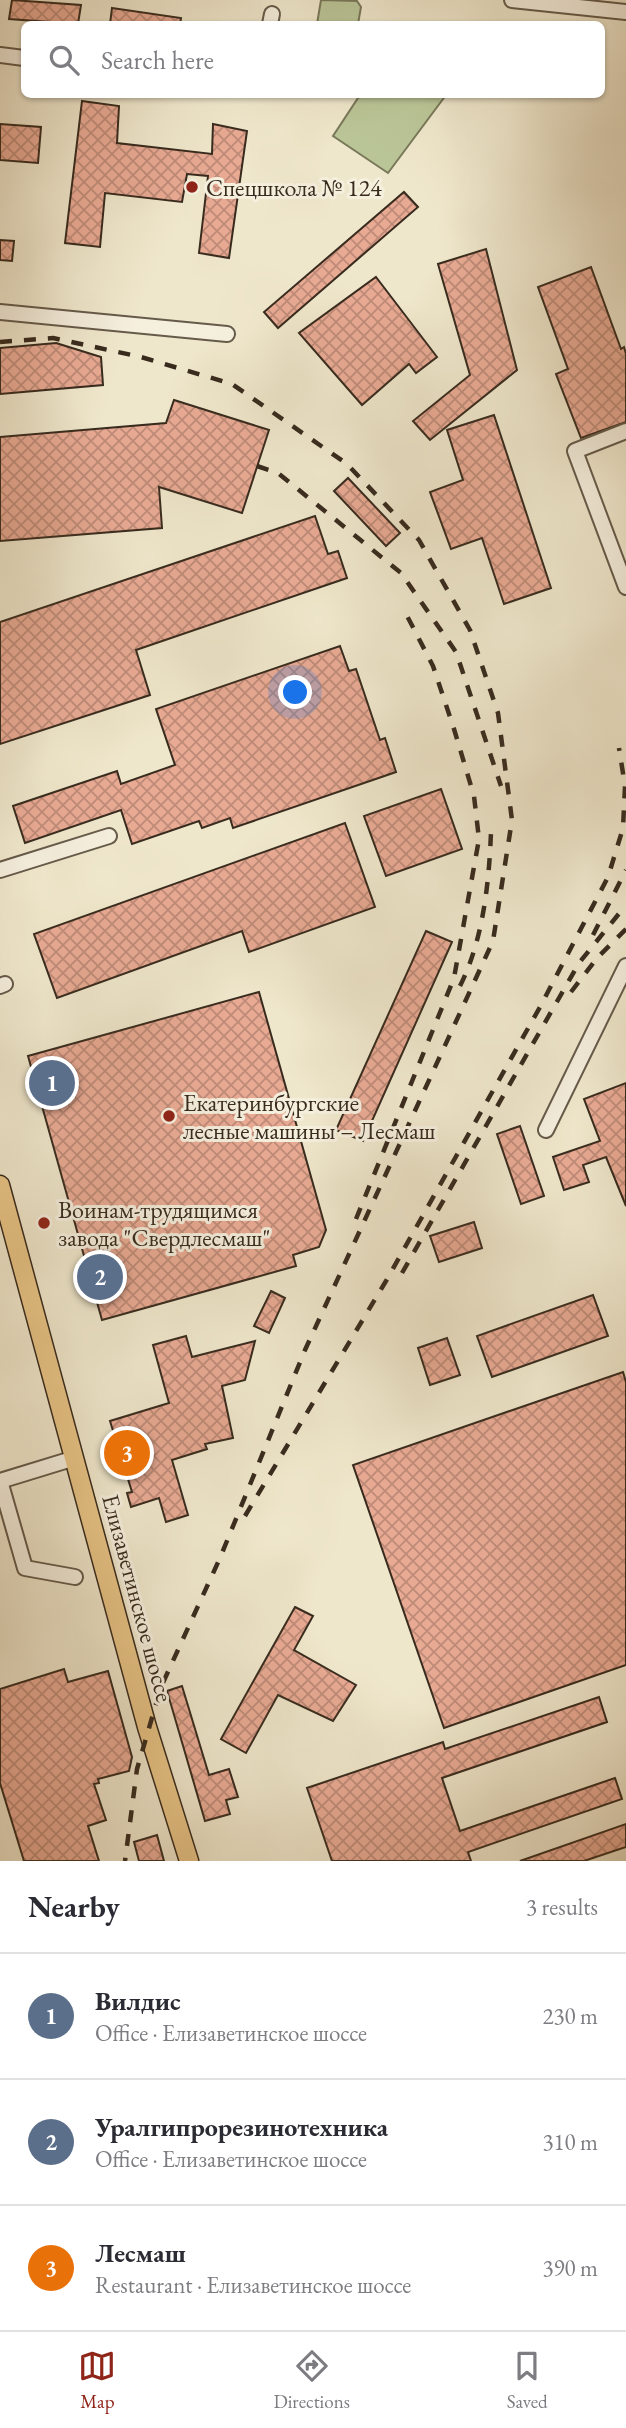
<!DOCTYPE html>
<meta charset="utf-8">
<style>
:root{--surface:#fff;--page:#f7f7f7;--text:#2b2b33;--muted:#7c7c81;--line:#e1e1e2;--accent:#8f2418}
body{margin:0;font-family:"EB Garamond",serif;background:var(--page);color:var(--text)}
.you{position:absolute;left:296px;top:693px;width:24px;height:24px;margin:-18px;border:5px solid #fff;border-radius:50%;background:#1a73e8;box-shadow:0 0 0 10px #1a73e833}
.badge{display:grid;place-items:center;width:46px;height:46px;border-radius:50%;background:var(--accent);color:#fff;font-size:23px;font-weight:700}
.pin{position:absolute;translate:-50% -50%;border:4px solid #fff;box-shadow:0 2px 7px #0006}
.list{margin:0;padding:0;list-style:none}
h2{display:flex;justify-content:space-between;align-items:center;height:91px;margin:0;padding:0 28px;font-size:30px}
h2 small{font-size:23px;font-weight:400;color:var(--muted)}
.list li{display:grid;grid-template-columns:46px 1fr auto;gap:21px;align-items:center;box-sizing:border-box;height:126px;padding:0 28px;border-top:2px solid var(--line)}
.list b{display:block;font-size:26px;white-space:nowrap}
.list p{margin:0;font-size:23px;white-space:nowrap;color:var(--muted)}
.list em{font-size:23px;font-style:normal;color:var(--muted)}
.icon{flex:none;width:38px;height:38px;fill:none;stroke:currentColor;stroke-width:2;stroke-linecap:round;stroke-linejoin:round}
.map{position:relative;flex:none;width:626px;height:1861px;overflow:hidden}
.search{position:absolute;background:var(--surface);box-shadow:0 2px 5px #0004;left:21px;right:21px;top:21px;height:77px;display:flex;align-items:center;gap:18px;box-sizing:border-box;padding:0 24px;border-radius:10px;color:var(--muted);font-size:26px}
.sheet{height:469px;background:var(--surface)}
nav{display:flex;justify-content:space-around;align-items:center;box-sizing:border-box;height:98px;border-top:2px solid var(--line);background:var(--surface);font-size:19px;color:var(--muted)}
nav a{display:grid;justify-items:center;gap:4px}
nav .on{color:var(--accent)}
.map>svg:first-child{display:block}
</style>
<div class="map">
<svg width="626" height="1861" viewBox="0 0 626 1861">
<defs>
<pattern id="building-cross-hatch" width="8" height="8" patternUnits="userSpaceOnUse" patternTransform="scale(1.75)"><rect width="8" height="8" fill="#e9aa94"/><path d="M0 0l8 8M0 8l8-8" fill="none" stroke="#be8b78"/></pattern>
</defs>
<rect width="100%" height="100%" fill="#efe7cc"/>
<filter id="stains"><feTurbulence type="fractalNoise" baseFrequency=".00286" numOctaves="4"/><feColorMatrix values="0 0 0 0 .2 0 0 0 0 .09 0 0 0 0 .02 0 0 0 .5 -.17"/></filter>
<radialGradient id="worn" r=".72"><stop offset=".6" stop-color="#630" stop-opacity="0"/><stop offset="1" stop-color="#630" stop-opacity=".3"/></radialGradient>
<!-- park -->
<g fill="#bac597" stroke="#79785a" stroke-width="2">
<path d="M321 0 357 1 361 7 358 24H317Z"/>
<path d="M360 95 361 94 446 95 388 173 333 136Z"/>
</g>
<!-- building -->
<g fill="url(#building-cross-hatch)" stroke="#382b1e" stroke-width="2">
<path d="M12 0 81 5 78 24 9 19Z"/>
<path d="M112 8 181 18 180 24H110Z"/>
<path d="M82 101 119 106 117 143 212 154 213 124 247 131 229 258 199 253 208 176 187 174 182 202 105 193 100 247 65 243Z"/>
<path d="M0 124 41 127 38 163 0 160Z"/>
<path d="M404 192 418 207 278 328 264 312Z"/>
<path d="M0 240 14 241 12 261 0 260Z"/>
<path d="M486 249 517 370 430 440 413 421 470 375 438 264Z"/>
<path d="M591 267 621 349 624 347 626 354V422L581 438 556 374 568 369 538 287Z"/>
<path d="M376 277 437 357 416 373 409 364 362 405 299 333Z"/>
<path d="M56 343 101 357 103 385 0 394V348Z"/>
<path d="M174 400 269 430 242 513 159 487 162 528 0 541V437L166 423Z"/>
<path d="M494 415 551 588 504 604 482 538 451 549 430 492 463 480 447 430Z"/>
<path d="M348 478 400 533 386 546 334 491Z"/>
<path d="M315 516 328 554 338 551 347 578 136 650 150 695 0 744V622Z"/>
<path d="M340 646 349 671 356 669 380 740 385 738 396 772 233 828 230 818 202 828 199 821 132 844 121 810 25 843 13 806 117 771 121 784 175 765 156 709Z"/>
<path d="M441 789 462 849 386 876 364 816Z"/>
<path d="M345 823 375 907 249 952 242 931 57 998 34 934Z"/>
<path d="M426 931 452 942 363 1141 336 1130Z"/>
<path d="M259 992 326 1230 319 1247 293 1255 296 1266 102 1320 28 1056Z"/>
<path d="M626 1083V1206L606 1157 583 1165 589 1182 564 1190 553 1157 600 1141 584 1099Z"/>
<path d="M520 1126 544 1196 521 1204 497 1134Z"/>
<path d="M474 1222 482 1248 439 1262 430 1236Z"/>
<path d="M271 1291 285 1298 269 1333 254 1326Z"/>
<path d="M593 1295 608 1336 492 1377 477 1336Z"/>
<path d="M186 1336 192 1357 255 1341 245 1380 222 1386 233 1438 205 1444 207 1449 172 1460 188 1515 166 1522 159 1498 131 1507 127 1493 132 1492 110 1421 169 1403 153 1345Z"/>
<path d="M447 1338 460 1375 430 1385 418 1348Z"/>
<path d="M623 1372 626 1382V1665L444 1728 353 1465Z"/>
<path d="M295 1607 313 1616 294 1650 356 1685 333 1721 278 1695 246 1753 221 1739Z"/>
<path d="M64 1669 68 1682 108 1671 132 1757 129 1771 98 1779 99 1783 94 1784 106 1820 88 1826 99 1861H24L0 1783V1689Z"/>
<path d="M182 1686 209 1775 229 1769 238 1797 226 1800 230 1814 205 1821 167 1691Z"/>
<path d="M599 1697 607 1722 442 1778 460 1831 615 1778 622 1799 468 1852 471 1861H332L307 1788 443 1742 445 1749Z"/>
<path d="M626 1824V1847L584 1861H520Z"/>
<path d="M157 1835 164 1861H139L134 1842Z"/>
</g>
<g fill="none" stroke-linecap="round" stroke-linejoin="round">
<!-- minor casing -->
<g stroke="#665a4a" stroke-width="18">
<g id="minor">
<path d="M512 0 626 12"/>
<path d="M270 24 272 14"/>
<path d="M0 55 24 58"/>
<path d="M0 312 227 334"/>
<path d="M626 431 575 451 626 587"/>
<path d="M0 870 109 836"/>
<path d="M0 986 5 984"/>
<path d="M546 1130 626 966"/>
<path d="M75 1577 25 1568 0 1481 75 1458"/>
</g>
</g>
<!-- major casing -->
<g stroke="#382b1e" stroke-width="21">
<path id="major" d="M0 1185 147 1727 189 1861"/>
</g>
<!-- minor -->
<use href="#minor" stroke="#f5efde" stroke-width="14"/>
<!-- major -->
<use href="#major" stroke="#e8c486" stroke-width="18"/>
<!-- rail -->
<g stroke="#382b1e" stroke-width="4.5" stroke-dasharray="12 12" stroke-linecap="butt">
<path d="M0 342 53 338 141 357 232 384 347 464 419 540 470 630 498 713 512 820 493 941 305 1350 220 1558 161 1687 137 1769 125 1861"/>
<path d="M257 466 278 473 401 573 456 652 501 786"/>
<path d="M593 935 626 870"/>
<path d="M460 986C483 940 489 884 491 832"/>
<path d="M571 992 598 957 626 929"/>
<path d="M356 1219 454 978 479 839 474 796 454 729 433 666 403 608"/>
<path d="M402 1273 579 963 626 905"/>
<path d="M245 1516 386 1281 540 1007 608 877 623 828 625 786 619 748"/>
</g>
</g>
<!-- markers -->
<g fill="#8f2418" stroke="#f5efde" stroke-width="2.5">
<circle cx="192" cy="187" r="7"/>
<circle cx="169" cy="1116" r="7"/>
<circle cx="44" cy="1223" r="7"/>
</g>
<g text-anchor="middle" dominant-baseline="central" stroke-width="6" stroke-linejoin="round" paint-order="stroke">
<!-- poi labels -->
<g font-size="24" fill="#382b1e" stroke="#f5efde" text-anchor="start">
<text x="206" y="187">Спецшкола № 124</text>
<text x="183" y="1102">Екатеринбургские<tspan x="183" dy="28">лесные машины – Лесмаш</tspan></text>
<text x="58" y="1209">Воинам-трудящимся<tspan x="58" dy="28">завода "Свердлесмаш"</tspan></text>
</g>
<!-- street labels -->
<g font-size="24" fill="#382b1e" stroke="#f5efde">
<text transform="translate(138 1598) rotate(75)">Елизаветинское шоссе</text>
</g>
</g>
<rect width="100%" height="100%" filter="url(#stains)"/>
<rect width="100%" height="100%" fill="url(#worn)"/>
</svg>
<div class="you"></div>
<div class="pin badge" style="left:52px;top:1083px;background:#5c6f8a">1</div>
<div class="pin badge" style="left:100px;top:1277px;background:#5c6f8a">2</div>
<div class="pin badge" style="left:127px;top:1453px;background:#e8710a">3</div>
<div class="search"><svg class="icon" aria-label="search" viewBox="0 0 24 24"><circle cx="10" cy="10" r="6"/><path d="M15 15l6 6"/></svg>Search here</div>
</div>
<section class="sheet">
<h2>Nearby<small>3 results</small></h2>
<ul class="list">
<li><span class="badge" style="background:#5c6f8a">1</span><div><b>Вилдис</b><p>Office · Елизаветинское шоссе</p></div><em>230 m</em></li>
<li><span class="badge" style="background:#5c6f8a">2</span><div><b>Уралгипрорезинотехника</b><p>Office · Елизаветинское шоссе</p></div><em>310 m</em></li>
<li><span class="badge" style="background:#e8710a">3</span><div><b>Лесмаш</b><p>Restaurant · Елизаветинское шоссе</p></div><em>390 m</em></li>
</ul>
</section>
<nav>
<a class="on"><svg class="icon" aria-label="map" viewBox="0 0 24 24"><path d="M3 6l6-2 6 2 6-2v14l-6 2-6-2-6 2zM9 4v14M15 6v14"/></svg>Map</a>
<a><svg class="icon" aria-label="directions" viewBox="0 0 24 24"><path d="M12 3l9 9-9 9-9-9zM9 14v-3h6M13 9l2 2-2 2"/></svg>Directions</a>
<a><svg class="icon" aria-label="saved" viewBox="0 0 24 24"><path d="M7 4h10v16l-5-4-5 4z"/></svg>Saved</a>
</nav>
